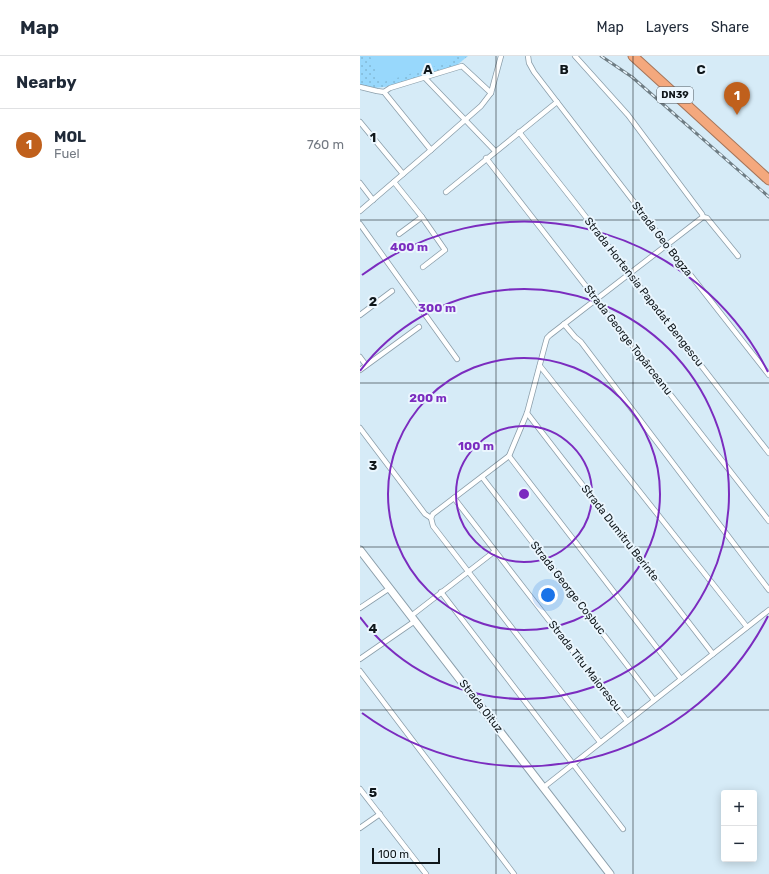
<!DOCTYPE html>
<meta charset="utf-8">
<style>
:root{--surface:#fff;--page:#f6f6f7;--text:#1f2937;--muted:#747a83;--line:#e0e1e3;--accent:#c0601c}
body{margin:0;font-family:Rubik,sans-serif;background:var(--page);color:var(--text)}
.controls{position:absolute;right:12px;bottom:12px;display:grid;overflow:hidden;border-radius:4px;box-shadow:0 2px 10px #0003}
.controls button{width:36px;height:36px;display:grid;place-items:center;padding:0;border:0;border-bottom:1px solid var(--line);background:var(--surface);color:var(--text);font:20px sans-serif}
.scale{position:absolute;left:12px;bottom:10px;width:68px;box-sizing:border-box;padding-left:4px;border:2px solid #0f161a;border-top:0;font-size:11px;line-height:14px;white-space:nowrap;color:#0f161a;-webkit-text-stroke:3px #eaf6fe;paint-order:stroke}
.you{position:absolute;left:188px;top:539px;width:14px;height:14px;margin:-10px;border:3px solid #fff;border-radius:50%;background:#1a73e8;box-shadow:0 0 0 6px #1a73e833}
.badge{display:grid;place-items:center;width:26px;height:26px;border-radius:50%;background:var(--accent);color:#fff;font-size:13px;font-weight:700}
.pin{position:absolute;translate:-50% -33px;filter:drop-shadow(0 1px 2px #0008)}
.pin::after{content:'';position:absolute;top:21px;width:14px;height:12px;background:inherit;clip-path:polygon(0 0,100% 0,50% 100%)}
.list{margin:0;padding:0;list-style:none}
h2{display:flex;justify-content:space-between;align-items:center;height:52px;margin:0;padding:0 16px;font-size:17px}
h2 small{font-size:13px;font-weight:400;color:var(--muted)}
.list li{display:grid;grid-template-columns:26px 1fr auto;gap:12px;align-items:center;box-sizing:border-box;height:72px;padding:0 16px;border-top:1px solid var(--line)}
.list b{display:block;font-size:15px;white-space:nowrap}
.list p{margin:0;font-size:13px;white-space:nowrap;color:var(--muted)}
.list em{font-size:13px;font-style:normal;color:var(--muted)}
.map{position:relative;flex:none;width:409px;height:818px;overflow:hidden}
header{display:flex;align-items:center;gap:24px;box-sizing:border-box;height:56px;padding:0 20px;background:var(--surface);border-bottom:1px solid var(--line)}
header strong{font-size:19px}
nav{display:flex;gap:22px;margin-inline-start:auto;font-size:14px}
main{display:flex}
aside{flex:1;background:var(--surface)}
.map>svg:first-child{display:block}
</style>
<header>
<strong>Map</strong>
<nav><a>Map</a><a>Layers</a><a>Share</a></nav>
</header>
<main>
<aside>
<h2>Nearby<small></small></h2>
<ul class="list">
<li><span class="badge">1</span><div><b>MOL</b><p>Fuel</p></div><em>760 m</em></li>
</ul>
</aside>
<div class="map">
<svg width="409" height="818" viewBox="0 0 409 818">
<defs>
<pattern id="grass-dots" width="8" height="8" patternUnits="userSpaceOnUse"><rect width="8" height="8" fill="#98d8fc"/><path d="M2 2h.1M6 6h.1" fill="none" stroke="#82b9d7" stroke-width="1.8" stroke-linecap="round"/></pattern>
</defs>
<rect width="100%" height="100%" fill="#d6ebf7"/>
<!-- grass -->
<path fill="url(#grass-dots)" d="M0 0H108L97 9 32 30 15 32 0 29Z"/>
<!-- garden -->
<path fill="#98d8fc" d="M10 0H95L96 4 20 27Z"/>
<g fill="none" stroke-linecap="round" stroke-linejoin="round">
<!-- street casing -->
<g stroke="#8b9eaa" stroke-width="6">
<g id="street">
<path d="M168 0 169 7 174 16 307 189 409 319"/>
<path d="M215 0 268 59 342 158 343 161 190 279 187 282 185 289 167 357 149 400 73 458 71 462 73 470 240 686"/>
<path d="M65 22 135 95"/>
<path d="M0 31 17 35 24 36 71 94"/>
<path d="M24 36 30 32 102 10 131 37"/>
<path d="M0 66 43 118"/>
<path d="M159 76 215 147 409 397"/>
<path d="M126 102 409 465"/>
<path d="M34 126 62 161 85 194 63 211"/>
<path d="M0 127 13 144"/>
<path d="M86 136 197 46"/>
<path d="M0 155 71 94 121 50 131 37 141 0"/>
<path d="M343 161 347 162 378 200"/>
<path d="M0 168 97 303"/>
<path d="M39 178 62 161"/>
<path d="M0 259 32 235"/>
<path d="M204 268 215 281 221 286 409 534"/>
<path d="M0 301 6 309"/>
<path d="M180 310 387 571"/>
<path d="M0 314 59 271"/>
<path d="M167 357 353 598"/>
<path d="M0 372 65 458 71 462"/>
<path d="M149 400 321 623"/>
<path d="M122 421 294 644"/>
<path d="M94 442 267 665"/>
<path d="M81 536 263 773"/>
<path d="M0 552 30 532"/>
<path d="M51 560 135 495"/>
<path d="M0 603 55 565"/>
<path d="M0 615 154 818"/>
<path d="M184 731 409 554"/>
<path d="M0 733 66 818"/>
<path d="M0 772 20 758"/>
</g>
</g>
<!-- secondary casing -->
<g stroke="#8b9eaa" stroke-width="9">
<path id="secondary" d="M0 494 250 818"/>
</g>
<!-- highway casing -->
<g stroke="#a4755a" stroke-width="11">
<path id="highway" d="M273 0 409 124"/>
</g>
<!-- street -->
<use href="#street" stroke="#fff" stroke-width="4.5"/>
<!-- secondary -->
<use href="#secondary" stroke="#fff" stroke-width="7"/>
<!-- highway -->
<use href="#highway" stroke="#f4a87d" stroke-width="9"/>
<!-- rail casing -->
<g stroke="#6f7d84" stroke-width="3">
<path id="rail" d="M241 0 272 21 409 141"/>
</g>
<!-- rail -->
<use href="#rail" stroke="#eaf6fe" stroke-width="1.5" stroke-dasharray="4.5" stroke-linecap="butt"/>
</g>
<!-- grid -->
<path fill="none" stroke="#0f161a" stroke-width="1" stroke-opacity="0.55" d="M136 0V818M273 0V818M0 164H409M0 327H409M0 491H409M0 654H409"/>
<!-- distance rings -->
<g fill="none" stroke="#7b2cbf" stroke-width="2">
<circle cx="164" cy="438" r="68"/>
<circle cx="164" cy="438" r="136"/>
<path d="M0 315A205 205 0 1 1 0 561"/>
<path d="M408 560A273 273 0 0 1 2 657M2 219A273 273 0 0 1 408 316"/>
</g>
<g text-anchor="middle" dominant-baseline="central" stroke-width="4" stroke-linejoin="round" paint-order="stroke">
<!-- shield labels -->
<rect fill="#eaf6fe" stroke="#51595e" stroke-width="1" x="297" y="31" width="36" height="16" rx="3"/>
<g font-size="10" font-weight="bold" fill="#0f161a">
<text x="315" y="39">DN39</text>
</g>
<!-- street labels -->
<g font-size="11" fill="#0f161a" stroke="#eaf6fe">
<text transform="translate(302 183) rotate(52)">Strada Geo Bogza</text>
<text transform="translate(284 236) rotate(52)">Strada Hortensia Papadat Bengescu</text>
<text transform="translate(268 284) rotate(52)">Strada George Topârceanu</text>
<text transform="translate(260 477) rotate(52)">Strada Dumitru Berinte</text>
<text transform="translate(208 532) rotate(52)">Strada George Coșbuc</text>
<text transform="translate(225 610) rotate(52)">Strada Titu Maiorescu</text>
<text transform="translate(121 650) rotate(52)">Strada Oituz</text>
</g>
</g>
<g font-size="13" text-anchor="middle" font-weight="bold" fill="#0f161a" stroke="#eaf6fe" stroke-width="4" stroke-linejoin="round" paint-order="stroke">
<text x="68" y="18">A</text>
<text x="204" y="18">B</text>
<text x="341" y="18">C</text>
<text x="13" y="86">1</text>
<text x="13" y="250">2</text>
<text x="13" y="414">3</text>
<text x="13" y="577">4</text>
<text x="13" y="741">5</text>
</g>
<circle cx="164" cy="438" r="6" fill="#7b2cbf" stroke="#eaf6fe" stroke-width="2"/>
<g font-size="12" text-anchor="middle" font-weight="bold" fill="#7b2cbf" stroke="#eaf6fe" stroke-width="4" stroke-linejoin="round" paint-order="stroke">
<text x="49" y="195">400 m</text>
<text x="77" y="256">300 m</text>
<text x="68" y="346">200 m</text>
<text x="116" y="394">100 m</text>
</g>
</svg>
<div class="controls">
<button>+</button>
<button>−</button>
</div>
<div class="scale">100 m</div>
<div class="you"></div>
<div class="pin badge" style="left:377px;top:59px">1</div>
</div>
</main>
